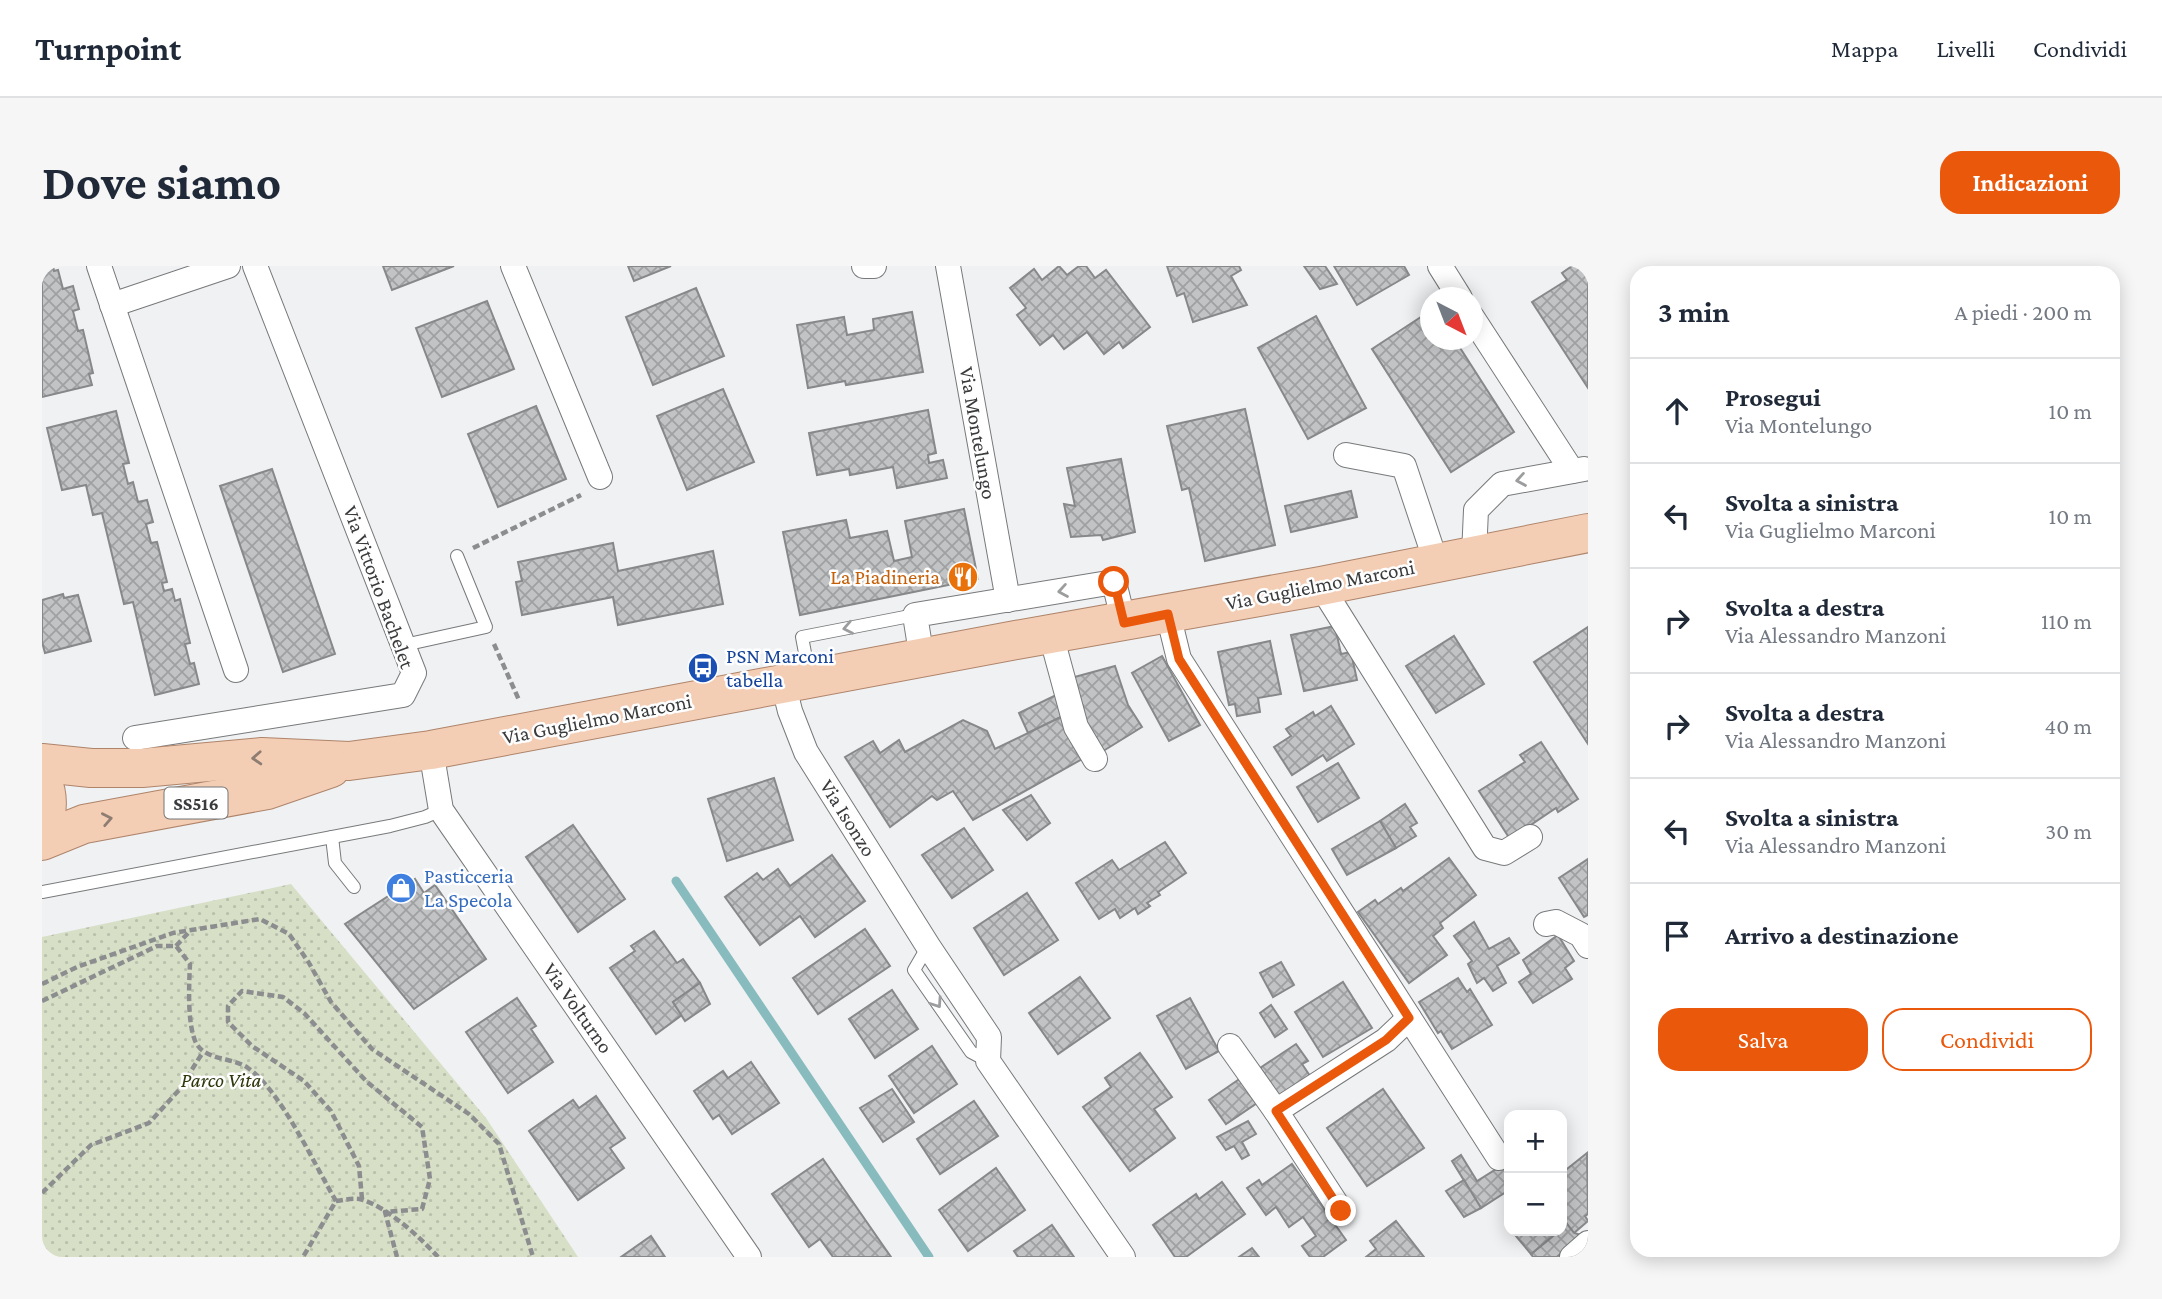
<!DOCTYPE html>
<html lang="it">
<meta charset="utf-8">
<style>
:root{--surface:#fff;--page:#f6f6f7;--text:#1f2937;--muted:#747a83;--line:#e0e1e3;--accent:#ea580c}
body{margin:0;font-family:"Crimson Pro",serif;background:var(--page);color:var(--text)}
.controls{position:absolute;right:21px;bottom:21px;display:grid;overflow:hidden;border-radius:14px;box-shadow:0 4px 18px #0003}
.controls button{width:63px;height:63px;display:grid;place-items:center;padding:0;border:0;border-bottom:2px solid var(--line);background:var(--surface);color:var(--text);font:35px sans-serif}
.compass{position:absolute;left:1378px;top:21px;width:63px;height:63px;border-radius:50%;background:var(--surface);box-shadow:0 4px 18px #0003;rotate:138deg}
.stop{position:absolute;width:21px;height:21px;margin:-16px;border:5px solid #ea580c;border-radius:50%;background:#fff}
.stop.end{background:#ea580c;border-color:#fff;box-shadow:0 2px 7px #0008}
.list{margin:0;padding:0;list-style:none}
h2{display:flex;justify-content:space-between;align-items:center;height:91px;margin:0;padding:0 28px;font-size:30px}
h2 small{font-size:23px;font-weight:400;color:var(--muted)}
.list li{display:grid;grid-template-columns:46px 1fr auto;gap:21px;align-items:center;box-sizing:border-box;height:105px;padding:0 28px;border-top:2px solid var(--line)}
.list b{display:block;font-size:26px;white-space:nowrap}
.list p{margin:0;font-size:23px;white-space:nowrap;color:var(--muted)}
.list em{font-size:23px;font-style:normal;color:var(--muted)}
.actions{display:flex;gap:14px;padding:21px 28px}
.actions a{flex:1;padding:16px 0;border:2px solid var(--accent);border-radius:21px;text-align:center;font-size:24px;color:var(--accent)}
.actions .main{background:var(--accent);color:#fff}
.icon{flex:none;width:38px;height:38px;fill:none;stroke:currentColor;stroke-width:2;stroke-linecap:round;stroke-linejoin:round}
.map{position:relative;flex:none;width:1546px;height:991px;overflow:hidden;border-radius:21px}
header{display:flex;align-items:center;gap:42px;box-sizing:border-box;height:98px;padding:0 35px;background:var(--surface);border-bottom:2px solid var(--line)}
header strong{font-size:33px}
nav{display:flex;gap:38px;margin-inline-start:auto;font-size:24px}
.intro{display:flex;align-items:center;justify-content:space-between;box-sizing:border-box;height:168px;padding:0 42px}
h1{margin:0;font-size:49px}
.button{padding:18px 32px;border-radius:21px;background:var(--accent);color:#fff;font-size:24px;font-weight:700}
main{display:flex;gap:42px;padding:0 42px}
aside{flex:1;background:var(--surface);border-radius:21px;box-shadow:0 4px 18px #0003}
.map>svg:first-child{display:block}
</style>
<header>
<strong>Turnpoint</strong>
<nav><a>Mappa</a><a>Livelli</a><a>Condividi</a></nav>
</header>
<div class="intro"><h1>Dove siamo</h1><a class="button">Indicazioni</a></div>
<main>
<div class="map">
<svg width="1546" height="991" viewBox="0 0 1546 991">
<defs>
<pattern id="park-dots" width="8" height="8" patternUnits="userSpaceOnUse" patternTransform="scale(1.75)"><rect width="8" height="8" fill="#d7dfc7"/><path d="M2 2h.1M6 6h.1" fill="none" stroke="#b9c0ac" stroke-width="1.8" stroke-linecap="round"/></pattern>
<pattern id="building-cross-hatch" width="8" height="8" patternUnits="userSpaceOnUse" patternTransform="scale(1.75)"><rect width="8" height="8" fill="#c1c3c5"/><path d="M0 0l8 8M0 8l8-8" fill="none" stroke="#9ea0a1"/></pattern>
</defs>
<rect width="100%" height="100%" fill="#eff1f3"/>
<!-- park -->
<path fill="url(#park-dots)" d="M249 618 444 852 536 991H0V671Z"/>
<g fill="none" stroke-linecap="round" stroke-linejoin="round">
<!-- stream -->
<path stroke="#88bbbe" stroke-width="9" d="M634 615 887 991"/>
</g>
<!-- building -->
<g fill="url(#building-cross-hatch)" stroke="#86888a" stroke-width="2">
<path d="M0 0H11L12 5 16 4 21 23 31 20 37 43 31 45 36 65 41 64 51 107 47 108 50 119 0 131Z"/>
<path d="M341 0H412L350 24Z"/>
<path d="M586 0H629L592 15Z"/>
<path d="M1017 0 1025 9 1037 0H1044L1053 12 1064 4 1108 61 1081 82 1077 76 1062 88 1045 66 1022 83 1011 69 998 79 975 49 984 42 968 22 992 3 1000 14Z"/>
<path d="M1125 0H1197L1199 4 1189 10 1205 39 1151 56 1142 27 1135 30Z"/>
<path d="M1262 0H1283L1295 18 1278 23Z"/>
<path d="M1292 0H1362L1367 9 1315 39Z"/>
<path d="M1530 0H1546V122L1490 36 1525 14 1520 7Z"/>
<path d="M654 22 682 90 611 119 584 51Z"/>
<path d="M445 35 472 103 400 131 374 62Z"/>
<path d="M1388 45V74H1413L1472 166 1409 206 1330 83Z"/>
<path d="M870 46 881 106 804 119 803 115 766 122 755 59 802 51 805 69 832 64 831 53Z"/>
<path d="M1274 50 1324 142 1266 173 1216 82Z"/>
<path d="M681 123 712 196 645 224 615 150Z"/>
<path d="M494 140 524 213 456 241 426 168Z"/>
<path d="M1203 143 1233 279 1163 295 1147 222 1140 224 1125 160Z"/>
<path d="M886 144 894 187 886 189 887 197 901 194 905 212 855 222 851 201 808 209 807 203 775 209 767 167Z"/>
<path d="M74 145 87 197 81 198 86 218 91 216 96 236 105 234 111 256 104 258 109 277 115 276 125 316 120 317 122 325 130 323 133 335 138 333 148 377 143 378 148 398 152 397 157 418 113 429 91 336 82 338 60 247 51 249 44 219 20 224 5 162Z"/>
<path d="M1079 193 1093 266 1061 274 1059 269 1029 271 1022 238 1033 240 1025 202Z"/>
<path d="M230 203 293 388 241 406 178 220Z"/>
<path d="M1309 225 1315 251 1249 266 1243 240Z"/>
<path d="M922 243 936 313 758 349 741 266 804 254 808 272 845 265 852 295 870 291 863 255Z"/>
<path d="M571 277 576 305 671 285 681 338 576 359 571 331 480 349 474 316 480 315 476 296Z"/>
<path d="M21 328 22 332 36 329 49 375 3 387 0 376V334Z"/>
<path d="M1293 360 1299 388 1309 386 1315 414 1262 425 1249 369Z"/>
<path d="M1546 361V478L1492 396Z"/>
<path d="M1412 370 1442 418 1394 447 1364 400Z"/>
<path d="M1228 375 1239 428 1216 432 1218 446 1195 450 1193 438 1187 439 1176 386Z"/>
<path d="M1120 390 1158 459 1127 475 1090 407Z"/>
<path d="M1073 400 1086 439 1100 461 1058 487 1042 462 1029 412Z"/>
<path d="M1014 429 1023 449 986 467 977 447Z"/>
<path d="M1289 440 1312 478 1285 495 1281 489 1250 509 1232 481 1249 470 1244 463 1271 446 1273 450Z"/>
<path d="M1023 449 1042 492 931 554 911 525 895 534 890 530 848 561 803 491 831 475 838 487 857 474 863 486 921 454 945 465 953 483Z"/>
<path d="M1499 476 1536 533 1516 546 1514 542 1468 573 1437 525 1483 496 1478 489Z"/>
<path d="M1296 497 1317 532 1276 556 1255 521Z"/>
<path d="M732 512 751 574 685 595 666 533Z"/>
<path d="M989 529 1008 557 985 574 961 544Z"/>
<path d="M1363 538 1375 557 1368 561 1374 570 1354 582 1338 555Z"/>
<path d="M1338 555 1354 582 1305 609 1290 583Z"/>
<path d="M531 559 583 633 536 666 484 591Z"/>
<path d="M922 562 951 604 910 632 880 589Z"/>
<path d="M1123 576 1144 607 1116 626 1118 629 1105 637 1108 640 1096 648 1093 642 1078 652 1073 643 1057 653 1034 617 1070 594 1077 604Z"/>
<path d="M790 589 823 635 773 671 758 650 718 679 683 631 715 607 721 614 736 603 748 620Z"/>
<path d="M1407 592 1434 629 1398 657 1401 662 1391 670 1405 689 1367 717 1316 646 1333 634 1336 638 1359 622 1361 625Z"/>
<path d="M1546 593V649L1542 651 1517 612Z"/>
<path d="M373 613 382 627 393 619 444 693 372 743 303 658Z"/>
<path d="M985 627 1016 674 962 709 932 662Z"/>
<path d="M1432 656 1447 683 1467 672 1477 687 1455 700 1464 717 1451 725 1442 712 1435 717 1426 698 1430 695 1412 670Z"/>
<path d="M823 663 848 700 776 748 751 712Z"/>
<path d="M612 665 635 697 641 693 658 717 631 736 640 749 614 768 568 702 593 685 589 680Z"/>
<path d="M1516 669 1532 695 1523 702 1530 713 1491 737 1477 716 1489 708 1481 694Z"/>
<path d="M1239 696 1252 719 1231 731 1218 707Z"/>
<path d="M1038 711 1068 752 1016 788 987 747Z"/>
<path d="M1416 712 1425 726 1428 723 1450 759 1410 783 1399 765 1396 767 1377 736Z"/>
<path d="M1301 716 1330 762 1281 791 1253 746Z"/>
<path d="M658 717 668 738 643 755 631 736Z"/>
<path d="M850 724 876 763 833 792 807 753Z"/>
<path d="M475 732 494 760 489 763 511 796 466 827 424 766Z"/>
<path d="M1148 732 1177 785 1144 803 1115 750Z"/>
<path d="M1229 739 1245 763 1233 771 1218 747Z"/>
<path d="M1254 778 1266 795 1260 798 1268 810 1237 830 1218 802Z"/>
<path d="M890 780 915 818 872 847 847 810Z"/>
<path d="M1098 787 1130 831 1112 843 1133 872 1088 905 1041 841 1069 821 1063 812Z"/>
<path d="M709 796 737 837 690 868 677 849 671 853 652 825 681 805 686 812Z"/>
<path d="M1206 807 1224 831 1184 858 1167 834Z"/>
<path d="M850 823 872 856 841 876 818 842Z"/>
<path d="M1341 823 1382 882 1325 920 1285 862Z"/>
<path d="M554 830 583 872 568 882 582 902 536 934 487 865 531 834 537 842Z"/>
<path d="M932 835 956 870 898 908 875 873Z"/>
<path d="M1206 855 1214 868 1200 876 1207 889 1200 893 1192 880 1184 884 1175 871Z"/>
<path d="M1545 887 1546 948 1543 950 1546 955 1532 967 1525 958 1520 962V907Z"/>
<path d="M1419 889 1435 915 1467 895V924L1439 942 1410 895Z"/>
<path d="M781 893 849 991H791L778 973 767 981 730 928Z"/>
<path d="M1250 898 1304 974 1281 991H1268L1260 980 1274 970 1261 951 1247 961 1234 941 1224 949 1205 922 1217 914 1220 919Z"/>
<path d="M954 902 983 944 926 985 897 944Z"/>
<path d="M1422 914 1439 942 1422 951 1404 925Z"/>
<path d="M1180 916 1203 948 1144 991H1133L1111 959 1154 928 1157 933Z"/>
<path d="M1354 955 1382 991H1324L1334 983 1328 975Z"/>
<path d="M1525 958 1532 967 1539 969 1515 991H1491L1489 988 1517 965H1520Z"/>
<path d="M1010 959 1032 991H976L972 985Z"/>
<path d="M1479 965H1517L1489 988 1473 969Z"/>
<path d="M609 970 623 991H579Z"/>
<path d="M1210 982 1217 991H1197Z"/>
</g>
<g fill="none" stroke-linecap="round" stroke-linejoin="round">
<!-- lane casing -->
<g stroke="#77797a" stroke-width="14">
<g id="lane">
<path d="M362 379 444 361 415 290"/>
<path d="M767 408 760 371 873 349"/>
<path d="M290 571 293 597 312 621"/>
<path d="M0 626 348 560 383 551 399 544"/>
<path d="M886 680 872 704 929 786 946 795"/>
</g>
</g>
<!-- street casing -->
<g stroke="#77797a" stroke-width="26">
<g id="street">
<path d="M57 0 194 404"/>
<path d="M471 0 558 211"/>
<path d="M822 0H832"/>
<path d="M906 0 966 334"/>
<path d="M1398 0 1418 32"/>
<path d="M70 39 186 0"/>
<path d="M1430 51 1530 205"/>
<path d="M1304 189 1362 200 1394 296"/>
<path d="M1432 289 1434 244 1460 218 1542 203"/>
<path d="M1279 320 1443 582 1462 587 1488 571"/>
<path d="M1126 348 1137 393 1457 892"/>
<path d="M1009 369 1034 461 1053 493"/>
<path d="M880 393 873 349 1072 316 1082 357"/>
<path d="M741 417 748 445 764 486 886 680 947 771 946 795 1081 991"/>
<path d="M93 472 361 429 372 407 213 0"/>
<path d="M389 484 399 544 707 991"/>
<path d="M1504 658 1514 656 1539 669 1546 680"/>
<path d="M1188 780 1234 845"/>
<path d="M1299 945 1234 845 1344 774 1367 752"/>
<path d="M1530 991 1546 977"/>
</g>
</g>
<!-- primary casing -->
<g stroke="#ae846a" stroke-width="40">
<g id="primary">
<path d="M0 497 49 502H100L220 491 307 495 389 484 974 374 1279 320 1546 267"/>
<path d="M0 514C7 530 6 546 0 562"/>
<path d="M0 575 42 558 225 524 289 502"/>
</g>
</g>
<!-- path -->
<g stroke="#8c8d8f" stroke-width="4.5" stroke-dasharray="7 3.5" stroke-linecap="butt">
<path d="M431 282 539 229"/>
<path d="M452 378 477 434"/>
<path d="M134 680 148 665"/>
<path d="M0 718 35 701 131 667 218 653 247 668 267 697 289 736 330 783 427 848 457 878 491 991"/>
<path d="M0 735 115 680H134L148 698C147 719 145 758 154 777 164 795 191 791 206 802 239 825 272 898 294 935L261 991"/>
<path d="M0 927 49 879 107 857 137 824 161 786"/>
<path d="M320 933 317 900 289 845 262 815 210 780 186 756V740L200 725 241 731 262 747 324 815 380 861 388 913 380 943 343 946 355 991"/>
<path d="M294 935C302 934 314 931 321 934 346 942 379 972 396 991"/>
</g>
<!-- lane -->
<use href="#lane" stroke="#fff" stroke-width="12"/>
<!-- street -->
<use href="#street" stroke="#fff" stroke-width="24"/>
<!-- primary -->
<use href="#primary" stroke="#f4cdb5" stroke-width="38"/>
</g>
<!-- one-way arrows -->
<defs><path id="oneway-chevron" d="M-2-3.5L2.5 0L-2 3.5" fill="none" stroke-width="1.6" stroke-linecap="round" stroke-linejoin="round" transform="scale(1.75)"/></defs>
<g stroke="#9c9d9e">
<use href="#oneway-chevron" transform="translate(1479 214) rotate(170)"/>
<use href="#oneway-chevron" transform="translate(1021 325) rotate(170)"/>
<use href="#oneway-chevron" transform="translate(806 362) rotate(169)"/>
<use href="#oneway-chevron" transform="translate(895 737) rotate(56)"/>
</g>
<g stroke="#8e7d72">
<use href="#oneway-chevron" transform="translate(215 492) rotate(177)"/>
<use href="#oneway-chevron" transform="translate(65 553) rotate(-11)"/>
</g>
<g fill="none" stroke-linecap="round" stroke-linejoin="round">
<!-- route -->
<path stroke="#ea580c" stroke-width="9" d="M1072 316 1082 357 1126 348 1137 393 1367 752 1344 774 1234 845 1299 945"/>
</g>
<!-- icons -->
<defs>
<g id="restaurant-disc" transform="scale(1.575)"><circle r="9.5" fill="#e8710a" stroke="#fefeff"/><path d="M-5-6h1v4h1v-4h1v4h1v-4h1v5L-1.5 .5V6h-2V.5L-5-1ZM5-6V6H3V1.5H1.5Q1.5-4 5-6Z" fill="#fff"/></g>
<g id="bus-disc" transform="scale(1.575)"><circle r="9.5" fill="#1a4fb4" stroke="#fefeff"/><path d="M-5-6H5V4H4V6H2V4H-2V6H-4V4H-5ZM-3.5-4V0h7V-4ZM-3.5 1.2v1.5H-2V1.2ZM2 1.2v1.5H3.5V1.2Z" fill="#fff"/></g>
<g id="shop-disc" transform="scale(1.575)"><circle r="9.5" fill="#3f7fe0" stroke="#fefeff"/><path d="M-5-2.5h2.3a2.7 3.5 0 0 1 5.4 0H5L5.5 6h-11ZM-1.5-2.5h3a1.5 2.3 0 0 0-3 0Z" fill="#fff"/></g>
</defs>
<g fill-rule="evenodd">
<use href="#restaurant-disc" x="921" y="311"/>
<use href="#bus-disc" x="661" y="402"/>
<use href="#shop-disc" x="359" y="622"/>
</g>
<g text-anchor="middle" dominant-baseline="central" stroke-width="5" stroke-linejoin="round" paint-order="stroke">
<!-- shield labels -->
<rect fill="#fefeff" stroke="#757676" stroke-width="2" x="122.5" y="521.5" width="63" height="31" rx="5"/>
<g font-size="19" font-weight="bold" fill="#3a3b3c">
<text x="154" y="537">SS516</text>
</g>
<!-- street labels -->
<g font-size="21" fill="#3a3b3c" stroke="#fefeff">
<text transform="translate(936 167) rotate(80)">Via Montelungo</text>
<text transform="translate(1278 319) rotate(-11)">Via Guglielmo Marconi</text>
<text transform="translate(337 321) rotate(70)">Via Vittorio Bachelet</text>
<text transform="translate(555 453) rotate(-11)">Via Guglielmo Marconi</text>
<text transform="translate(806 552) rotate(58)">Via Isonzo</text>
<text transform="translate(536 742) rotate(55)">Via Volturno</text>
</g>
<!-- food labels -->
<g font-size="21" fill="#c56008" stroke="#fefeff" text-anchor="end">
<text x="898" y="311">La Piadineria</text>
</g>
<!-- transit labels -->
<g font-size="21" fill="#164399" stroke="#fefeff" text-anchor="start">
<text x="684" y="390">PSN Marconi<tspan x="684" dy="24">tabella</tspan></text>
</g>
<!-- shop labels -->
<g font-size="21" fill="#366cbe" stroke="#fefeff" text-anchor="start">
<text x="382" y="610">Pasticceria<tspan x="382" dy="24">La Specola</tspan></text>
</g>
<!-- park labels -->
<g font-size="21" font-style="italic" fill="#2d380b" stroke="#fefeff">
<text x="179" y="814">Parco Vita</text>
</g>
</g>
</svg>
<div class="controls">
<button>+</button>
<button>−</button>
</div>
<svg class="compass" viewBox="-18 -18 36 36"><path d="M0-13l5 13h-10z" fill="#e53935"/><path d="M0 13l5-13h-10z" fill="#747a83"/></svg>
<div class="stop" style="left:1072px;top:316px"></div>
<div class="stop end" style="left:1299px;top:945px"></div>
</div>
<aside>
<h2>3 min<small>A piedi · 200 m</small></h2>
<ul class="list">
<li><svg class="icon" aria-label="ahead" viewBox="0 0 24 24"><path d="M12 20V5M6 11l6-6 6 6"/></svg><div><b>Prosegui</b><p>Via Montelungo</p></div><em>10 m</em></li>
<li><svg class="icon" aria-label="left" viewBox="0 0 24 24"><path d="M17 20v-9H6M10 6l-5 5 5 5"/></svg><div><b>Svolta a sinistra</b><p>Via Guglielmo Marconi</p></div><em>10 m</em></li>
<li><svg class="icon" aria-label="right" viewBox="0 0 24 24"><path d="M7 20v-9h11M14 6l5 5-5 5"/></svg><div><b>Svolta a destra</b><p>Via Alessandro Manzoni</p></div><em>110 m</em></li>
<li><svg class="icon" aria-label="right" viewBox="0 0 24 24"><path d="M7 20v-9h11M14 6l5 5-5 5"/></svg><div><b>Svolta a destra</b><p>Via Alessandro Manzoni</p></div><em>40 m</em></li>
<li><svg class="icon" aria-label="left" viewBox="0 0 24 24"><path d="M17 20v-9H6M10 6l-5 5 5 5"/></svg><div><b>Svolta a sinistra</b><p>Via Alessandro Manzoni</p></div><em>30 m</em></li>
<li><svg class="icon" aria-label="arrive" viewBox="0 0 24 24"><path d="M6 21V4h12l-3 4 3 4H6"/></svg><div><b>Arrivo a destinazione</b></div></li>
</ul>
<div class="actions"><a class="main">Salva</a><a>Condividi</a></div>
</aside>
</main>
